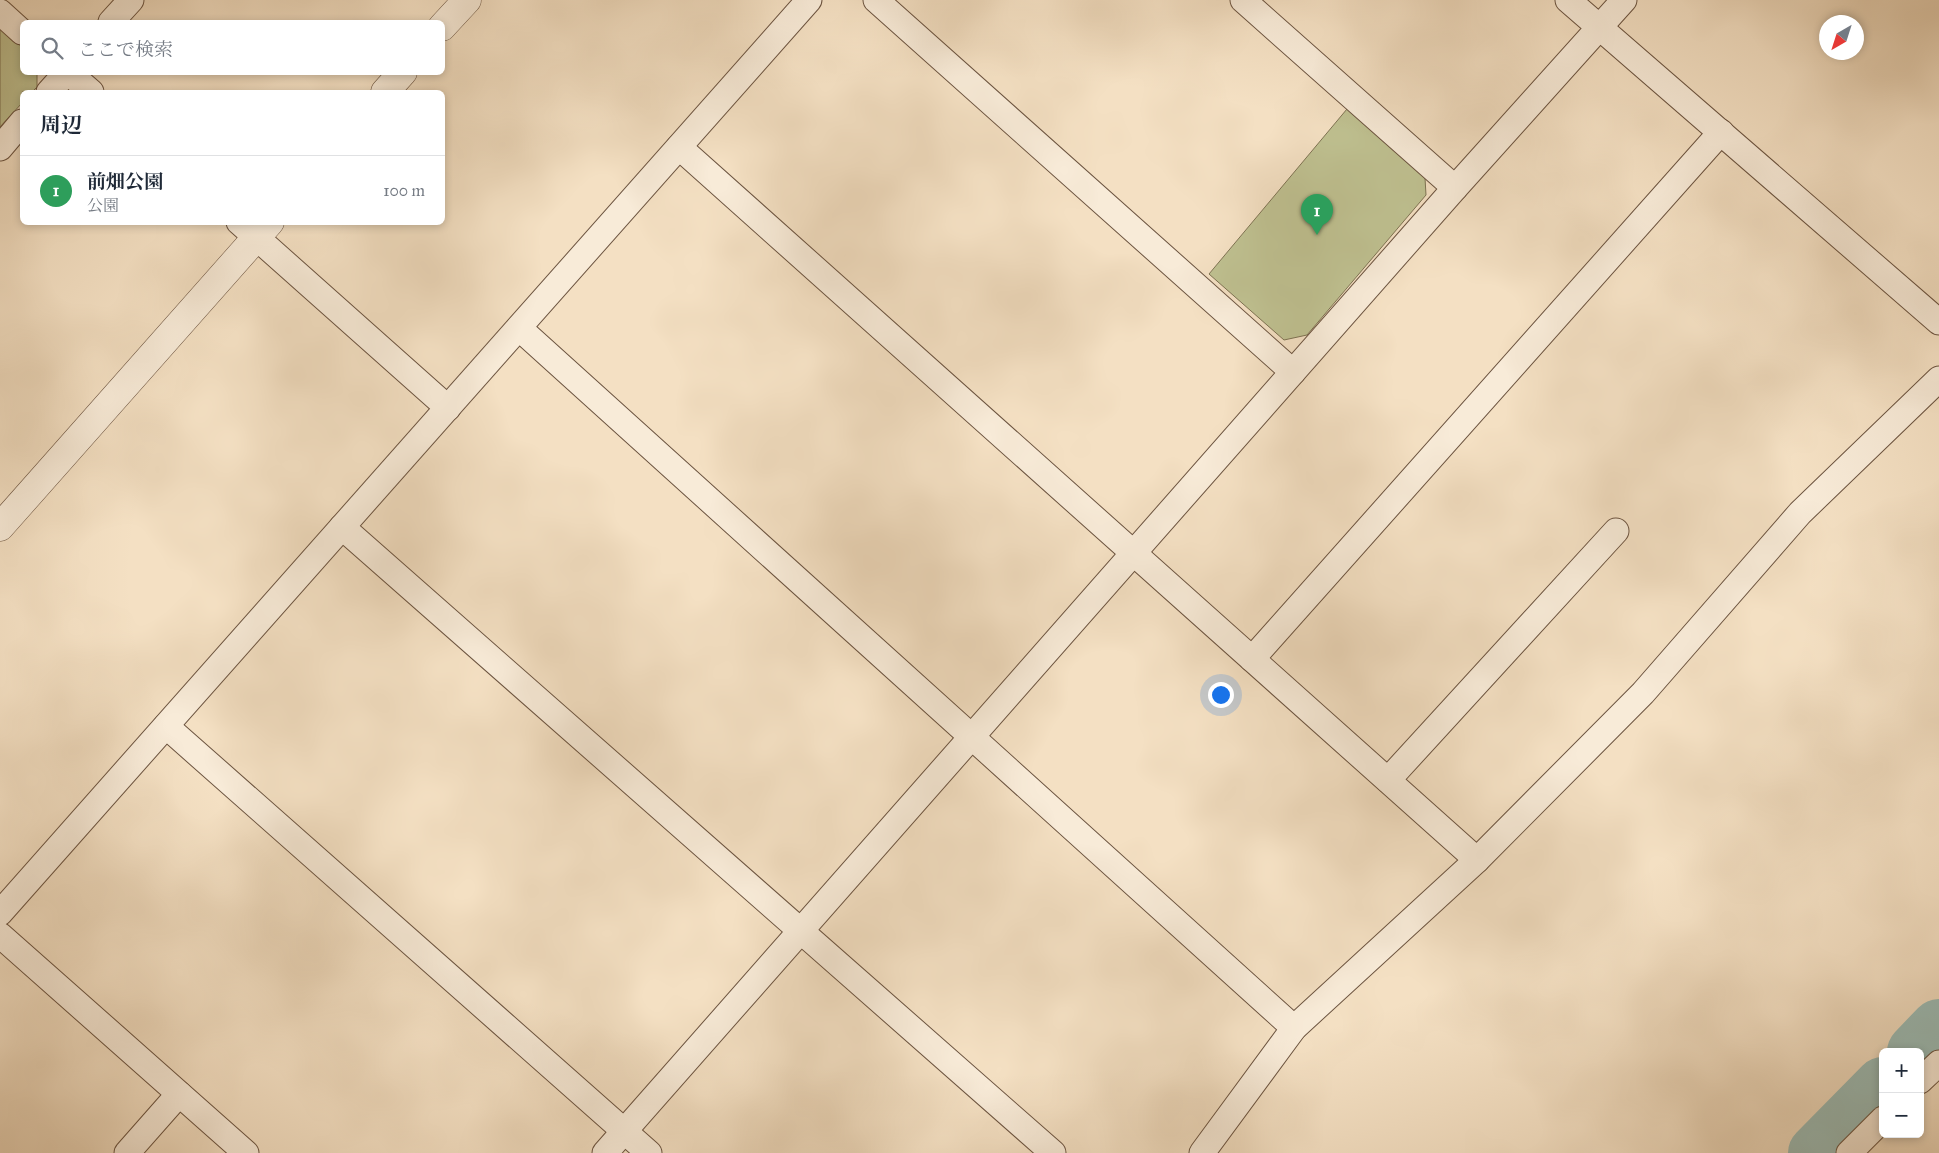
<!DOCTYPE html>
<html lang="ja">
<meta charset="utf-8">
<style>
:root{--surface:#fff;--page:#f2f2f3;--text:#1f2937;--muted:#747a83;--line:#e0e1e3;--accent:#2563eb}
body{margin:0;font-family:"IM FELL Great Primer","Noto Serif JP",serif;background:var(--page);color:var(--text)}
.controls{position:absolute;right:15px;bottom:15px;display:grid;overflow:hidden;border-radius:8px;box-shadow:0 2px 8px #0003}
.controls button{width:45px;height:45px;display:grid;place-items:center;padding:0;border:0;border-bottom:1px solid var(--line);background:var(--surface);color:var(--text);font:25px sans-serif}
.compass{position:absolute;left:1819px;top:15px;width:45px;height:45px;border-radius:50%;background:var(--surface);box-shadow:0 2px 8px #0003;rotate:219deg}
.you{position:absolute;left:1220px;top:694px;width:18px;height:18px;margin:-12px;border:4px solid #fff;border-radius:50%;background:#1a73e8;box-shadow:0 0 0 8px #1a73e833}
.badge{display:grid;place-items:center;width:32px;height:32px;border-radius:50%;background:var(--accent);color:#fff;font-size:16px;font-weight:700}
.pin{position:absolute;translate:-50% -41px;filter:drop-shadow(0 1px 2px #0008)}
.pin::after{content:'';position:absolute;top:26px;width:18px;height:15px;background:inherit;clip-path:polygon(0 0,100% 0,50% 100%)}
.list{margin:0;padding:0;list-style:none}
h2{display:flex;justify-content:space-between;align-items:center;height:65px;margin:0;padding:0 20px;font-size:21px}
h2 small{font-size:16px;font-weight:400;color:var(--muted)}
.list li{display:grid;grid-template-columns:32px 1fr auto;gap:15px;align-items:center;box-sizing:border-box;height:70px;padding:0 20px;border-top:1px solid var(--line)}
.list b{display:block;font-size:19px;white-space:nowrap}
.list p{margin:0;font-size:16px;white-space:nowrap;color:var(--muted)}
.list em{font-size:16px;font-style:normal;color:var(--muted)}
.icon{flex:none;width:28px;height:28px;fill:none;stroke:currentColor;stroke-width:2;stroke-linecap:round;stroke-linejoin:round}
.map{position:relative;flex:none;width:1939px;height:1153px;overflow:hidden}
.search{position:absolute;background:var(--surface);box-shadow:0 2px 8px #0003;left:20px;top:20px;width:425px;height:55px;display:flex;align-items:center;gap:12px;box-sizing:border-box;padding:0 18px;border-radius:8px;color:var(--muted);font-size:19px}
.panel{position:absolute;background:var(--surface);box-shadow:0 2px 8px #0003;left:20px;top:90px;width:425px;height:135px;border-radius:8px}
.map>svg:first-child{display:block}
</style>
<div class="map">
<svg width="1939" height="1153" viewBox="0 0 1939 1153">
<rect width="100%" height="100%" fill="#f4e0c3"/>
<filter id="stains"><feTurbulence type="fractalNoise" baseFrequency=".004" numOctaves="4"/><feColorMatrix values="0 0 0 0 .2 0 0 0 0 .09 0 0 0 0 .02 0 0 0 .5 -.17"/></filter>
<radialGradient id="worn" r=".72"><stop offset=".6" stop-color="#630" stop-opacity="0"/><stop offset="1" stop-color="#630" stop-opacity=".3"/></radialGradient>
<!-- green -->
<g fill="#bfc191" stroke="#7e7353">
<path d="M0 27 22 47V72L37 73V87L32 92H22V103L0 127Z"/>
<path d="M1347 109 1425 178 1426 195 1307 335 1284 340 1209 274Z"/>
</g>
<g fill="none" stroke-linecap="round" stroke-linejoin="round">
<!-- river -->
<g stroke="#9cbdb7" stroke-width="58">
<path d="M1916 1052 1939 1028"/>
<path d="M1817 1153 1883 1086"/>
</g>
<!-- minor casing -->
<g stroke="#6c5440" stroke-width="27">
<g id="minor">
<path d="M876 0 1293 372"/>
<path d="M1243 0 1455 188"/>
<path d="M1568 0 1939 322"/>
<path d="M0 12 22 32"/>
<path d="M111 22 131 0"/>
<path d="M68 72 91 92"/>
<path d="M49 92 67 72"/>
<path d="M679 147 1477 860"/>
<path d="M0 148 22 122"/>
<path d="M239 222 448 408"/>
<path d="M519 328 1294 1028"/>
<path d="M342 527 1053 1153"/>
<path d="M1252 659 1721 132"/>
<path d="M166 726 649 1153"/>
<path d="M1388 780 1616 531"/>
<path d="M0 913 809 0"/>
<path d="M0 935 246 1153"/>
<path d="M1920 1081 1939 1063"/>
<path d="M127 1153 179 1094"/>
<path d="M605 1153 1455 188 1624 0"/>
<path d="M1202 1153 1294 1028 1477 860 1643 693 1800 513 1939 379"/>
<path d="M1849 1153 1883 1119"/>
</g>
</g>
<!-- tertiary casing -->
<g stroke="#6c5440" stroke-width="29">
<g id="tertiary">
<path d="M442 27 467 0"/>
<path d="M385 92 403 72"/>
<path d="M0 527 270 222"/>
</g>
</g>
<!-- minor -->
<use href="#minor" stroke="#f8ebd8" stroke-width="25"/>
<!-- tertiary -->
<use href="#tertiary" stroke="#f8ebd8" stroke-width="28"/>
</g>
<rect width="100%" height="100%" filter="url(#stains)"/>
<rect width="100%" height="100%" fill="url(#worn)"/>
</svg>
<div class="controls">
<button>+</button>
<button>−</button>
</div>
<svg class="compass" viewBox="-18 -18 36 36"><path d="M0-13l5 13h-10z" fill="#e53935"/><path d="M0 13l5-13h-10z" fill="#747a83"/></svg>
<div class="you"></div>
<div class="pin badge" style="left:1317px;top:235px;background:#2e9e5b">1</div>
<div class="search"><svg class="icon" aria-label="search" viewBox="0 0 24 24"><circle cx="10" cy="10" r="6"/><path d="M15 15l6 6"/></svg>ここで検索</div>
<section class="panel">
<h2>周辺<small></small></h2>
<ul class="list">
<li><span class="badge" style="background:#2e9e5b">1</span><div><b>前畑公園</b><p>公園</p></div><em>100 m</em></li>
</ul>
</section>
</div>
